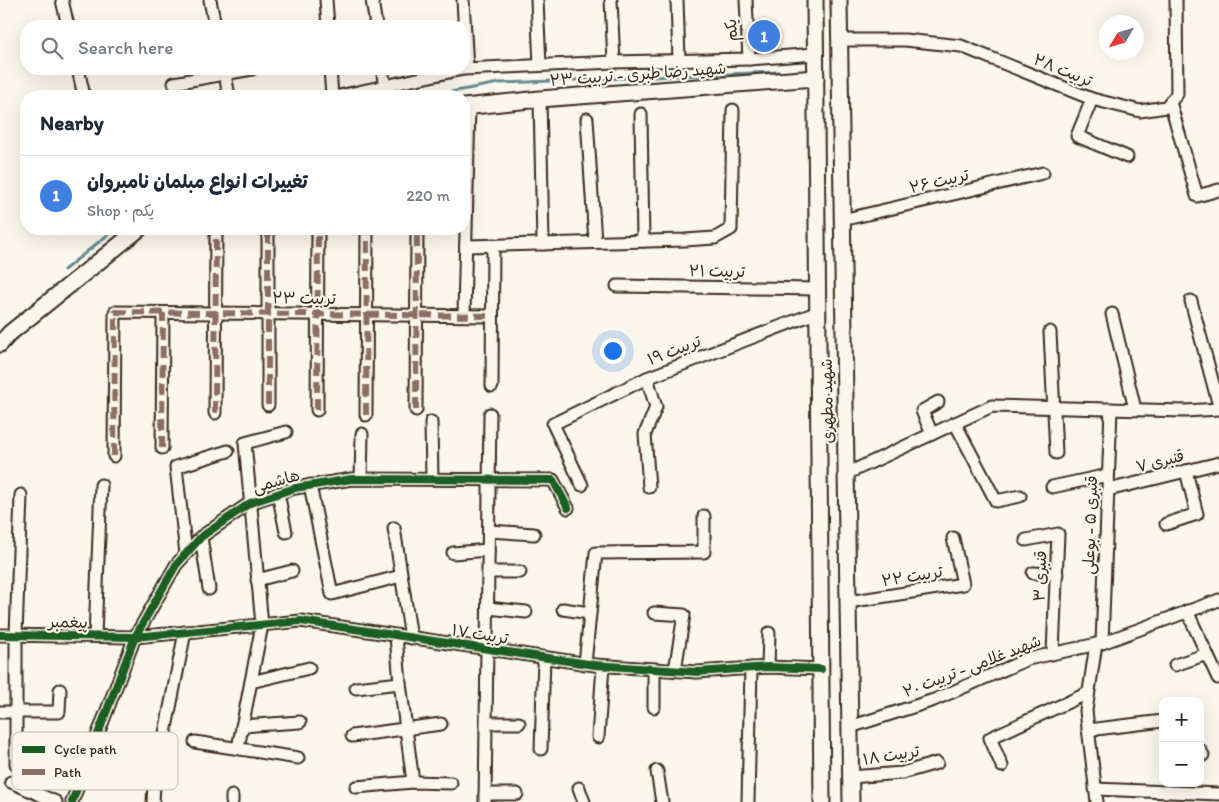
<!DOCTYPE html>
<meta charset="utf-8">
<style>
:root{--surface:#fff;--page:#f2f2f3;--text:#1f2937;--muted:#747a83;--line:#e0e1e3;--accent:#ea580c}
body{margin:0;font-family:Itim,"Playpen Sans Arabic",sans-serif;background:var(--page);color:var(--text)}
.controls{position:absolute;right:15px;bottom:15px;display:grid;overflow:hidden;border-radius:10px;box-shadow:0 5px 20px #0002}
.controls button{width:45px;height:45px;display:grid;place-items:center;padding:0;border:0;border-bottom:1px solid var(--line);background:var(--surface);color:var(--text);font:25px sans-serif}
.compass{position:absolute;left:1099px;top:15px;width:45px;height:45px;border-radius:50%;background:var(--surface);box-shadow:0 5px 20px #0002;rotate:232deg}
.you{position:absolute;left:612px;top:350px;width:18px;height:18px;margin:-12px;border:4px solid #fff;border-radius:50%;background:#1a73e8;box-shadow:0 0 0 8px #1a73e833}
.badge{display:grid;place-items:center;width:32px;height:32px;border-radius:50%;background:var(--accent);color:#fff;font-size:16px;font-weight:700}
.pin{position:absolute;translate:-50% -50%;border:2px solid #fff;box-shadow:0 1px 5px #0006}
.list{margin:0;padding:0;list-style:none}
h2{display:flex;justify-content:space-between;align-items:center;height:65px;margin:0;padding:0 20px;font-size:21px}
h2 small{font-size:16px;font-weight:400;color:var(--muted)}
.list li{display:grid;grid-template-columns:32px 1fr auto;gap:15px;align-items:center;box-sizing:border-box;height:80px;padding:0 20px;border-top:1px solid var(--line)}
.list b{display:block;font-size:19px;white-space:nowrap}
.list p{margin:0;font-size:16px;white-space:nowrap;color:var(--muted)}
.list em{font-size:16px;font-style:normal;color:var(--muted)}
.icon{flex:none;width:28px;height:28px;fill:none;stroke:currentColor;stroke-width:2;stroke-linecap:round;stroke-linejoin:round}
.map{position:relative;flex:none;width:1219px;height:802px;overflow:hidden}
.search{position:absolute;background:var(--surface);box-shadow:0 5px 20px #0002;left:20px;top:20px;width:450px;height:55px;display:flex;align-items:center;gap:12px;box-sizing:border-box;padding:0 18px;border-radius:20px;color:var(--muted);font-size:19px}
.panel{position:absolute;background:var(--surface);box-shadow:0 5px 20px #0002;left:20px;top:90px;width:450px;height:145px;border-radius:20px}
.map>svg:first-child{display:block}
</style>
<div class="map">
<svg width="1219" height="802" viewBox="0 0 1219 802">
<rect width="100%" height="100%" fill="#fbf7ec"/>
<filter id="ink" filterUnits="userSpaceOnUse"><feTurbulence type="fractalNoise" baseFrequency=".02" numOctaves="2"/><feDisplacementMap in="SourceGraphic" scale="10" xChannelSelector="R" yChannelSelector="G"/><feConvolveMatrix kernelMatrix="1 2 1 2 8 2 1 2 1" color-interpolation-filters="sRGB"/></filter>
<g filter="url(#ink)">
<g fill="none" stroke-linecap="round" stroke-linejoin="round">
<!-- stream -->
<g stroke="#658e91" stroke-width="3">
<path d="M429 96 499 83 779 72"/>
<path d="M64 270 115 229"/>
</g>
<!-- minor casing -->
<g stroke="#3b2a1e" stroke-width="15">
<g id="minor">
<path d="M62 0 68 26"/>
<path d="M210 0 215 26"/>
<path d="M326 0 328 26"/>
<path d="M372 0 376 26"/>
<path d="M463 0 467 68"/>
<path d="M537 0 540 65"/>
<path d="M611 0 614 62"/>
<path d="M677 0 679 60"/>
<path d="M746 0 749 59"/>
<path d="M840 40H905L961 46 1092 99 1140 111 1166 107 1177 94 1176 0"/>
<path d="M78 69 84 96"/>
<path d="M224 69 229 96"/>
<path d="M330 69 332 96"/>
<path d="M382 69 385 86"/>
<path d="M464 69 614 62 749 59 816 54"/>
<path d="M174 83 252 69"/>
<path d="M339 96 463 69"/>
<path d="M540 99 543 244"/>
<path d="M1092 99 1077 136 1127 157"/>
<path d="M1170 102 1197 196 1219 190"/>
<path d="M641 114 643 241"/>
<path d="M587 119 595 242"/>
<path d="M842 220 1043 173"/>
<path d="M466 246 685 240 715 238 731 229 733 110"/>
<path d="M617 286 818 289"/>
<path d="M1191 301 1219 406"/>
<path d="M1112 314 1135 409"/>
<path d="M464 315 469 106"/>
<path d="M1050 332 1056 453"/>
<path d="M492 386 493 245"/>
<path d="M268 405V229"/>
<path d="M317 410 318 229"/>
<path d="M416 410 417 229"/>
<path d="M215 413 216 229"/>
<path d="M366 415 367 229"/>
<path d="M431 422 432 479"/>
<path d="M955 423 996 501 1020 496"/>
<path d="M932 434 922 411 938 402"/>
<path d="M162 448 163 313"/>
<path d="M114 456 115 312 492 316"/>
<path d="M846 474 992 406 1185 411 1219 409"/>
<path d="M361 479 362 434"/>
<path d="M310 485 332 594 401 576"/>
<path d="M582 485 553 424 647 378"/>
<path d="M649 487 645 434 656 407 647 378 818 312"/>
<path d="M1052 487 1108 475"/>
<path d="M1108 490 1219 463"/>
<path d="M278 493 286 532"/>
<path d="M1166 524 1197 514 1186 471"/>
<path d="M394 528 411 638"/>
<path d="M489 531 534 534"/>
<path d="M201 537 209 589"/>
<path d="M1026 540 1058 534 1053 652"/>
<path d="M453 553 488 550"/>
<path d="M186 554 176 467 228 451"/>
<path d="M488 572H520"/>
<path d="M1033 573 1057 574"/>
<path d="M257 580 292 571"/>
<path d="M848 602 963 584 953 538"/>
<path d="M488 608 526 612"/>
<path d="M563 609 590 613"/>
<path d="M1187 611 1218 678"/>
<path d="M654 613 684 615 675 670"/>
<path d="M0 635 135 637 301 621 595 665 697 672 768 667 821 669"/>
<path d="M95 636 101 485"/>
<path d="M396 636 400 683 413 782"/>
<path d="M1102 643 1111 409"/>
<path d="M1096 644 1086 711 1097 802"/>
<path d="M585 664 596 553 704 552V516"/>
<path d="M1175 665 1207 654"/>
<path d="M768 667 769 633"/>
<path d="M654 669V707"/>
<path d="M251 682 309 668"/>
<path d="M356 688 400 683"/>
<path d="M0 712H59L60 690"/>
<path d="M487 723H519"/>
<path d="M242 726 300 722"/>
<path d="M850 727 934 700 1028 659 1102 643 1219 600"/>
<path d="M1088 730 1163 721"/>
<path d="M352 736 441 724"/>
<path d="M598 737 603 666"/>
<path d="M164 738 185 632"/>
<path d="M195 742 298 758"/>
<path d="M238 748 262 625 245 443 286 432"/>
<path d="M541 749 544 658"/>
<path d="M1200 750 1203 755"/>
<path d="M16 764V635L21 495"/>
<path d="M1002 766 990 738 1088 693"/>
<path d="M657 771 662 802"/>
<path d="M850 777 902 773 937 763"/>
<path d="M11 782 56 802"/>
<path d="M356 787 413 782 451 783"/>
<path d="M579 788 584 802"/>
<path d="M1095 789 1219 794"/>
<path d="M485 794H517"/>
<path d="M72 802 135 637 176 565 201 537 250 503 295 488 352 479 553 480 568 508"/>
<path d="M153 802 154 784"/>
<path d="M232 802V796"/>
<path d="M485 802 490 414"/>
<path d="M748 802 751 668"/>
</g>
</g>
<!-- major casing -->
<g stroke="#3b2a1e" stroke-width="19">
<g id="major">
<path d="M815 0 822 802"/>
<path d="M839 0 851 802"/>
<path d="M464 107 540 99 816 78"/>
<path d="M0 344 10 333 139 229"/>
</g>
</g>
<!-- minor -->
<use href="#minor" stroke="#fbf7ec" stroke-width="11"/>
<!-- major -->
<use href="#major" stroke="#fbf7ec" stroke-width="15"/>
<!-- quiet -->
<g stroke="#8d6e63" stroke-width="6" stroke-dasharray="12 6" stroke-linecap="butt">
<path d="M268 405V229"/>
<path d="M317 410 318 229"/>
<path d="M416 410 417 229"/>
<path d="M215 413 216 229"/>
<path d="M366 415 367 229"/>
<path d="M162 448 163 313"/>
<path d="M114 456 115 312 492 316"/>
</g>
<!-- cycleway casing -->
<g stroke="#fbf7ec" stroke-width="11">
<g id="cycleway">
<path d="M0 635 135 637 301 621 595 665 697 672 768 667 821 669"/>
<path d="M72 802 135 637 176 565 201 537 250 503 295 488 352 479 553 480 568 508"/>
</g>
</g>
<!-- cycleway -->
<use href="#cycleway" stroke="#1b5e20" stroke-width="8"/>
</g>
</g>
<g text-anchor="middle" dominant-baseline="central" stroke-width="4.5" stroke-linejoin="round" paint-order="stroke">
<!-- street labels -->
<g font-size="16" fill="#3b2a1e" stroke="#fbf7ec">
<text transform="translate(731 30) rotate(-92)">یکم</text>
<text transform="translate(1063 70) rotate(22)">تربیت ۲۸</text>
<text transform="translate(638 74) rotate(-4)">شهید رضا طبری - تربیت ۲۳</text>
<text transform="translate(939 181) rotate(-13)">تربیت ۲۶</text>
<text transform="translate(717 271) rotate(1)">تربیت ۲۱</text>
<text transform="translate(304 298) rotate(1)">تربیت ۲۳</text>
<text transform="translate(674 350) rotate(-21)">تربیت ۱۹</text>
<text transform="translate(827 401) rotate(-91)">شهید مطهری</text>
<text transform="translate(1160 461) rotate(-14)">قنبری ۷</text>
<text transform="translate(276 481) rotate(-16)">هاشمی</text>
<text transform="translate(1090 525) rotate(-88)">قنبری ۵ - بوعلی</text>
<text transform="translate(912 576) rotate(-9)">تربیت ۲۲</text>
<text transform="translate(1040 576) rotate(-88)">قنبری ۳</text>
<text transform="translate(68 622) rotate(1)">پیغمبر</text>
<text transform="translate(480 634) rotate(9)">تربیت ۱۷</text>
<text transform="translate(972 666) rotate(-21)">شهید غلامی - تربیت ۲۰</text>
<text transform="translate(891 755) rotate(-9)">تربیت ۱۸</text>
</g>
</g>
<!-- legend -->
<rect x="12" y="732" width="166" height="58" rx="8" fill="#fbf7ec" stroke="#c1baae" stroke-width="1"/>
<rect x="22" y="746" width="23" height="7" fill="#1b5e20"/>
<rect x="22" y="769" width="23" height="6" fill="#8d6e63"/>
<g font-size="14" fill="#3b2a1e">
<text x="54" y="754">Cycle path</text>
<text x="54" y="777">Path</text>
</g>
</svg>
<div class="controls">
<button>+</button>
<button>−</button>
</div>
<svg class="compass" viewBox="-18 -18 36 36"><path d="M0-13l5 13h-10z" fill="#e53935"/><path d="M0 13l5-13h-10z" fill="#747a83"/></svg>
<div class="you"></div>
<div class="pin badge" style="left:764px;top:36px;background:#3f7fe0">1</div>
<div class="search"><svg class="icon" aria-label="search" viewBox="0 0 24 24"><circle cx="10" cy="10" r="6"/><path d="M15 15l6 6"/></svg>Search here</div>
<section class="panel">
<h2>Nearby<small></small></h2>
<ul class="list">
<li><span class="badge" style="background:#3f7fe0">1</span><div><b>تغییرات انواع مبلمان نامبروان</b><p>Shop · یکم</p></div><em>220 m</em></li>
</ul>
</section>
</div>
